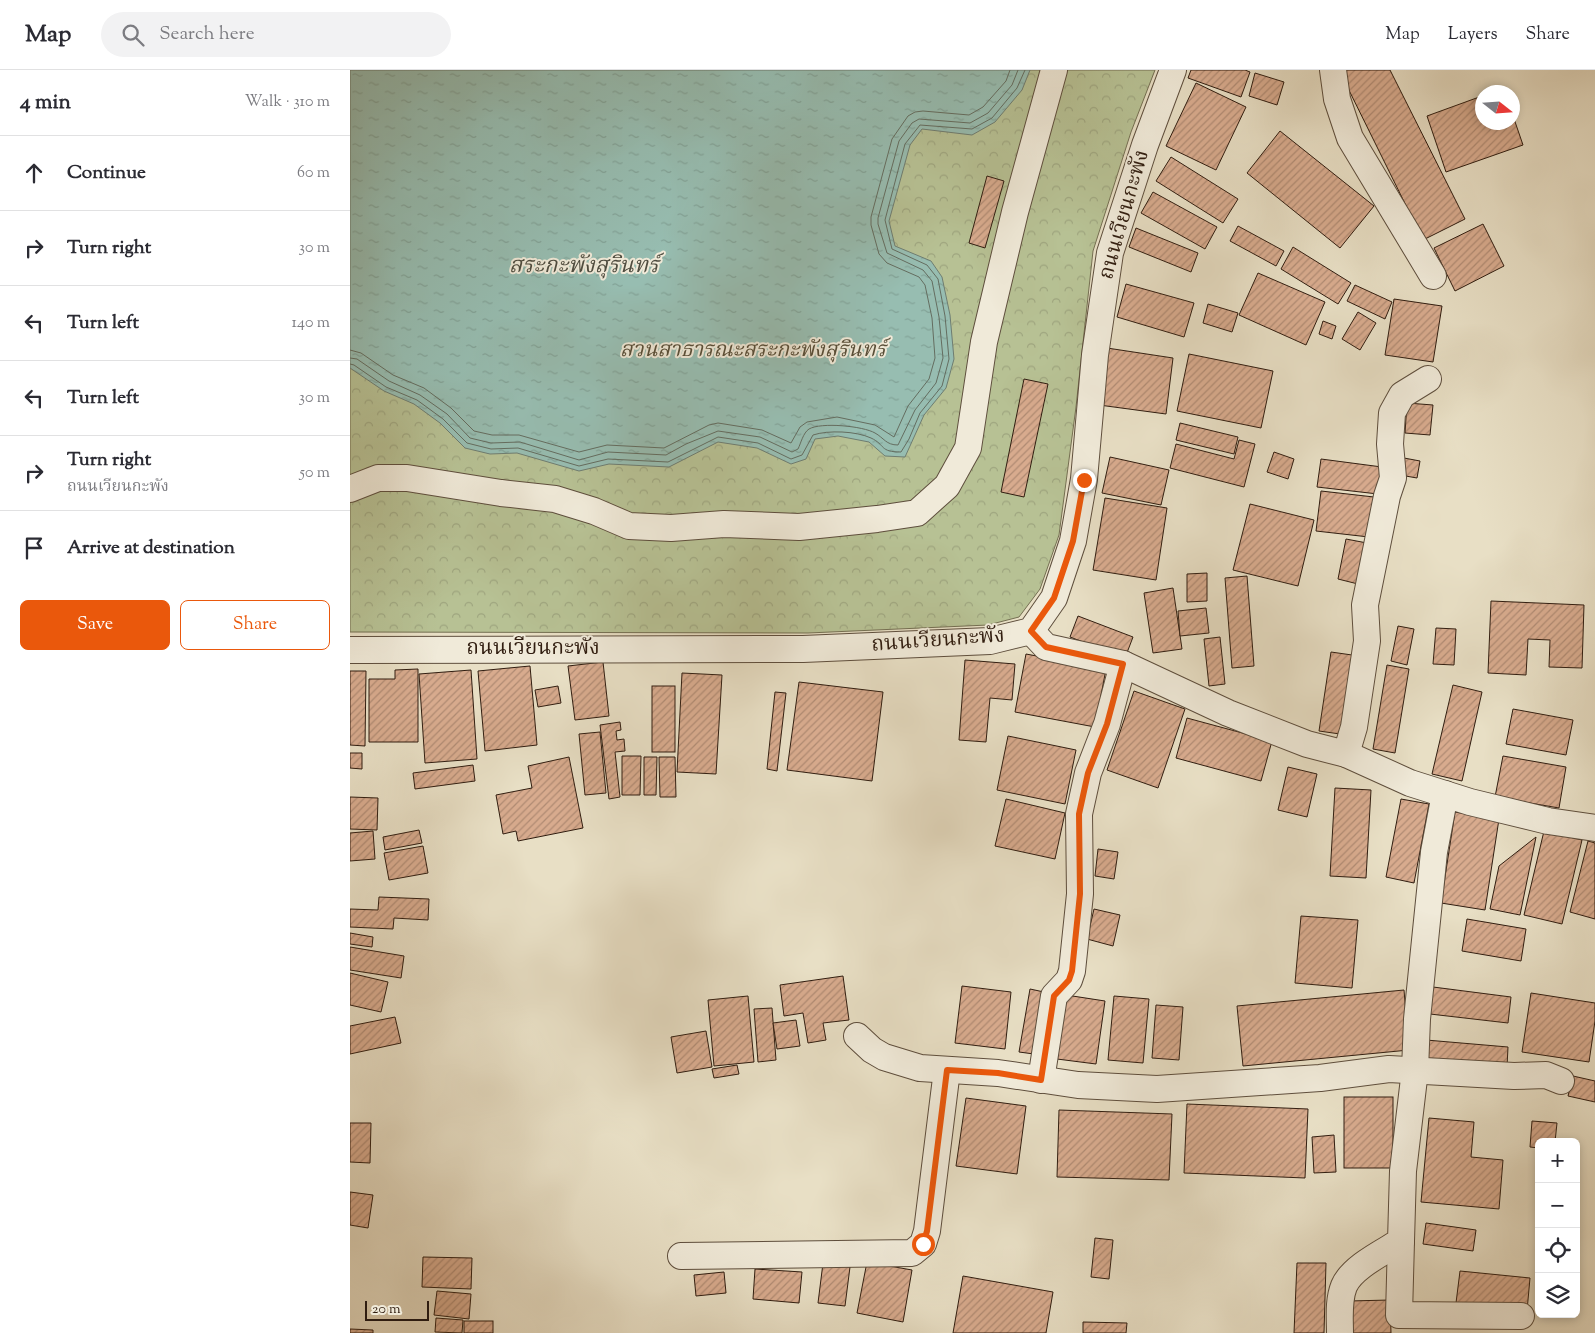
<!DOCTYPE html>
<meta charset="utf-8">
<style>
:root{--surface:#fff;--page:#f2f2f3;--text:#2b2b33;--muted:#7c7c81;--line:#e1e1e2;--accent:#ea580c}
body{margin:0;font-family:"Sorts Mill Goudy","Noto Serif Thai",serif;background:var(--page);color:var(--text)}
.controls{position:absolute;right:15px;bottom:15px;display:grid;overflow:hidden;border-radius:8px;box-shadow:0 2px 8px #0003}
.controls button{width:45px;height:45px;display:grid;place-items:center;padding:0;border:0;border-bottom:1px solid var(--line);background:var(--surface);color:var(--text);font:25px sans-serif}
.compass{position:absolute;left:1125px;top:15px;width:45px;height:45px;border-radius:50%;background:var(--surface);box-shadow:0 2px 8px #0003;rotate:107deg}
.scale{position:absolute;left:15px;bottom:12px;width:64px;box-sizing:border-box;padding-left:5px;border:2px solid #301d10;border-top:0;font-size:14px;line-height:18px;white-space:nowrap;color:#301d10;-webkit-text-stroke:4px #f0ead9;paint-order:stroke}
.stop{position:absolute;width:15px;height:15px;margin:-11px;border:4px solid #ea580c;border-radius:50%;background:#fff}
.stop.end{background:#ea580c;border-color:#fff;box-shadow:0 1px 5px #0008}
.list{margin:0;padding:0;list-style:none}
h2{display:flex;justify-content:space-between;align-items:center;height:65px;margin:0;padding:0 20px;font-size:21px}
h2 small{font-size:16px;font-weight:400;color:var(--muted)}
.list li{display:grid;grid-template-columns:32px 1fr auto;gap:15px;align-items:center;box-sizing:border-box;height:75px;padding:0 20px;border-top:1px solid var(--line)}
.list b{display:block;font-size:19px;white-space:nowrap}
.list p{margin:0;font-size:16px;white-space:nowrap;color:var(--muted)}
.list em{font-size:16px;font-style:normal;color:var(--muted)}
.actions{display:flex;gap:10px;padding:15px 20px}
.actions a{flex:1;padding:11px 0;border:1px solid var(--accent);border-radius:8px;text-align:center;font-size:18px;color:var(--accent)}
.actions .main{background:var(--accent);color:#fff}
.icon{flex:none;width:28px;height:28px;fill:none;stroke:currentColor;stroke-width:2;stroke-linecap:round;stroke-linejoin:round}
.map{position:relative;flex:none;width:1245px;height:1263px;overflow:hidden}
header{display:flex;align-items:center;gap:30px;box-sizing:border-box;height:70px;padding:0 25px;background:var(--surface);border-bottom:1px solid var(--line)}
header strong{font-size:24px}
nav{display:flex;gap:28px;margin-inline-start:auto;font-size:18px}
.search{width:350px;height:45px;background:var(--page);display:flex;align-items:center;gap:12px;box-sizing:border-box;padding:0 18px;border-radius:28px;color:var(--muted);font-size:19px}
main{display:flex}
aside{flex:1;background:var(--surface)}
.map>svg:first-child{display:block}
</style>
<header>
<strong>Map</strong>
<div class="search"><svg class="icon" aria-label="search" viewBox="0 0 24 24"><circle cx="10" cy="10" r="6"/><path d="M15 15l6 6"/></svg>Search here</div>
<nav><a>Map</a><a>Layers</a><a>Share</a></nav>
</header>
<main>
<aside>
<h2>4 min<small>Walk · 310 m</small></h2>
<ul class="list">
<li><svg class="icon" aria-label="ahead" viewBox="0 0 24 24"><path d="M12 20V5M6 11l6-6 6 6"/></svg><div><b>Continue</b></div><em>60 m</em></li>
<li><svg class="icon" aria-label="right" viewBox="0 0 24 24"><path d="M7 20v-9h11M14 6l5 5-5 5"/></svg><div><b>Turn right</b></div><em>30 m</em></li>
<li><svg class="icon" aria-label="left" viewBox="0 0 24 24"><path d="M17 20v-9H6M10 6l-5 5 5 5"/></svg><div><b>Turn left</b></div><em>140 m</em></li>
<li><svg class="icon" aria-label="left" viewBox="0 0 24 24"><path d="M17 20v-9H6M10 6l-5 5 5 5"/></svg><div><b>Turn left</b></div><em>30 m</em></li>
<li><svg class="icon" aria-label="right" viewBox="0 0 24 24"><path d="M7 20v-9h11M14 6l5 5-5 5"/></svg><div><b>Turn right</b><p>ถนนเวียนกะพัง</p></div><em>50 m</em></li>
<li><svg class="icon" aria-label="arrive" viewBox="0 0 24 24"><path d="M6 21V4h12l-3 4 3 4H6"/></svg><div><b>Arrive at destination</b></div></li>
</ul>
<div class="actions"><a class="main">Save</a><a>Share</a></div>
</aside>
<div class="map">
<svg width="1245" height="1263" viewBox="0 0 1245 1263">
<defs>
<pattern id="forest-crowns" width="20" height="18" patternUnits="userSpaceOnUse" patternTransform="scale(1.25)"><rect width="20" height="18" fill="#b7c194"/><path d="M2 6a3 3 0 1 1 6 0M12 15a3 3 0 1 1 6 0" fill="none" stroke="#9ea57f"/></pattern>
<pattern id="water-ripples" width="26" height="14" patternUnits="userSpaceOnUse" patternTransform="scale(1.25)"><rect width="26" height="14" fill="#97bdb1"/><path d="M2 4q2-2 4 0t4 0M15 11q2-2 4 0t4 0" fill="none" stroke="#82a297"/></pattern>
<pattern id="building-hatch" width="6" height="6" patternUnits="userSpaceOnUse" patternTransform="scale(1.25)"><rect width="6" height="6" fill="#d8ab8e"/><path d="M-1 1l2-2M0 6l6-6M5 7l2-2" fill="none" stroke="#b08b73"/></pattern>
</defs>
<rect width="100%" height="100%" fill="#e8dfc5"/>
<filter id="stains"><feTurbulence type="fractalNoise" baseFrequency=".004" numOctaves="4"/><feColorMatrix values="0 0 0 0 .2 0 0 0 0 .09 0 0 0 0 .02 0 0 0 .5 -.17"/></filter>
<radialGradient id="worn" r=".72"><stop offset=".6" stop-color="#630" stop-opacity="0"/><stop offset="1" stop-color="#630" stop-opacity=".3"/></radialGradient>
<!-- forest -->
<path fill="url(#forest-crowns)" stroke="#746f52" d="M0 0H805L781 62 743 181 726 337 709 465 690 519 669 547 638 555 458 563 0 562Z"/>
<!-- water -->
<path fill="url(#water-ripples)" stroke="#6e7d71" d="M0 0H680L672 20 645 52 622 65 572 59 560 75 539 151 545 176 581 191 592 207 600 245 604 289 596 318 574 345 555 387 535 386 519 372 488 366 465 369 456 389 441 394 407 378 368 372 319 397 259 394 229 401 167 383 140 384 115 378 90 353 64 334 34 321 0 298Z"/>
<g fill="none" stroke-linecap="round" stroke-linejoin="round">
<!-- shore -->
<g stroke="#646d60" stroke-width="1">
<path d="M0 280 11 283 43 305 74 318 101 338 124 361 142 365H169L229 382 257 375 314 378 359 355 368 353 412 360 441 373 450 357 457 352 487 347 525 355 544 367 558 336 579 309 585 288 582 248 575 215 569 207 537 193 529 184 521 155V147L542 69 558 46 565 42 573 41 619 45 633 37 656 11 660 0"/>
<path d="M0 288 7 289 39 311 70 325 97 344 120 368 141 373 170 372 229 390 258 382 316 385 336 374 368 361 410 367 442 382 448 379C451 373 453 363 459 359 471 352 513 356 525 363 534 368 536 375 548 375L565 340 586 313 593 288 589 247 582 211 573 200 537 183 528 154V148L549 71 562 53 569 49 620 53 638 43 662 15 668 0"/>
<path d="M0 294 4 295 36 317 67 330 93 349 117 373 141 379 168 378 229 396 258 389 318 392 368 367 408 373 441 389 452 385 463 365C478 360 506 361 521 368 536 375 529 382 551 382L559 369 570 343 592 316 599 289 595 246 588 209 577 195 542 179 535 150 555 74 570 55 622 59 642 48 667 18 675 0"/>
</g>
</g>
<!-- building -->
<g fill="url(#building-hatch)" stroke="#301d10">
<path d="M841 0H895L900 2 891 27 838 8Z"/>
<path d="M989 0H1040L1115 149 1073 170Z"/>
<path d="M905 3 934 12 927 35 899 26Z"/>
<path d="M846 13 896 37 866 100 816 76Z"/>
<path d="M1132 26V52H1162V43L1173 75 1096 102 1077 46Z"/>
<path d="M930 61 1024 136 990 178 897 103Z"/>
<path d="M821 87 888 129 873 153 806 111Z"/>
<path d="M637 106 654 111 635 178 619 173Z"/>
<path d="M803 122 867 157 855 179 791 143Z"/>
<path d="M1133 154 1154 196 1105 221 1084 178Z"/>
<path d="M888 156 934 181 926 196 880 171Z"/>
<path d="M786 158 848 183 841 202 779 177Z"/>
<path d="M943 177 1001 213 988 234 931 199Z"/>
<path d="M908 203 975 232 956 275 889 245Z"/>
<path d="M776 214 844 233 834 267 767 247Z"/>
<path d="M1005 215 1042 232 1035 249 997 231Z"/>
<path d="M1044 229 1092 236 1083 292 1035 285Z"/>
<path d="M858 234 888 243 882 262 853 253Z"/>
<path d="M1008 242 1026 253 1010 280 992 269Z"/>
<path d="M973 251 986 256 982 269 969 264Z"/>
<path d="M757 278 823 288 816 344 749 335Z"/>
<path d="M839 284 923 301 911 358 827 341Z"/>
<path d="M674 309 698 314 674 427 651 422Z"/>
<path d="M1057 333 1083 335 1080 365 1055 363Z"/>
<path d="M830 353 888 367 884 384 826 370Z"/>
<path d="M889 370 905 374 894 417 820 398 826 374 884 389Z"/>
<path d="M924 382 944 389 938 409 917 402Z"/>
<path d="M760 387 819 400 811 435 752 423Z"/>
<path d="M1054 388 1070 391 1067 408 1050 405Z"/>
<path d="M971 389 1032 397 1028 424 967 417Z"/>
<path d="M971 421 1024 427 1019 467 966 461Z"/>
<path d="M755 428 817 438 806 510 743 500Z"/>
<path d="M900 434 964 450 948 516 883 500Z"/>
<path d="M996 469 1017 473 1008 514 988 509Z"/>
<path d="M857 503V531L837 532V504Z"/>
<path d="M897 506 904 596 882 598 875 508Z"/>
<path d="M823 518 832 579 803 583 794 523Z"/>
<path d="M1141 531 1234 535 1232 598 1199 597 1200 570 1178 569 1176 605 1138 603Z"/>
<path d="M856 538 859 563 830 566 828 541Z"/>
<path d="M728 546 783 567 775 588 720 567Z"/>
<path d="M1048 556 1064 559 1057 595 1041 591Z"/>
<path d="M1086 558 1106 559 1104 595 1083 594Z"/>
<path d="M870 567 875 614 859 616 854 569Z"/>
<path d="M981 582 1002 585 990 664 969 661Z"/>
<path d="M676 584 756 599 745 657 665 642Z"/>
<path d="M615 590 665 594 662 630 640 628 636 672 609 670Z"/>
<path d="M253 592 259 646 225 650 218 596Z"/>
<path d="M1037 595 1059 599 1045 683 1023 679Z"/>
<path d="M180 596 187 675 135 681 128 601Z"/>
<path d="M68 599V672H19V609H45V600Z"/>
<path d="M121 600 127 689 75 693 69 604Z"/>
<path d="M0 601H16L15 676 0 675Z"/>
<path d="M332 603 372 605 366 704 327 702Z"/>
<path d="M449 612 533 622 522 711 437 700Z"/>
<path d="M1103 615 1132 622 1112 711 1082 704Z"/>
<path d="M208 616 211 633 188 637 185 620Z"/>
<rect x="302" y="616" width="23" height="66"/>
<path d="M784 621 835 639 808 718 757 700Z"/>
<path d="M425 622 436 623 427 701 417 699Z"/>
<path d="M1163 639 1223 650 1216 685 1156 674Z"/>
<path d="M837 648 922 671 911 711 826 688Z"/>
<path d="M270 652 271 660 266 661 267 670 274 669 275 681 265 682 270 727 259 729 250 655Z"/>
<path d="M250 662 256 723 235 725 229 664Z"/>
<path d="M658 666 726 680 715 734 647 720Z"/>
<path d="M0 683H12V699L0 698Z"/>
<path d="M272 686H291L290 725H272Z"/>
<path d="M1153 686 1216 697 1209 738 1145 727Z"/>
<path d="M219 687 233 758 168 771 166 761 153 764 146 725 182 718 178 696Z"/>
<path d="M294 687H307L306 725H294Z"/>
<path d="M309 687H325L326 727H310Z"/>
<path d="M123 695 125 711 65 719 63 703Z"/>
<path d="M938 697 967 704 957 747 928 740Z"/>
<path d="M985 718 1021 720 1016 808 980 806Z"/>
<path d="M0 727 28 728 27 760 0 759Z"/>
<path d="M656 729 715 743 705 789 645 776Z"/>
<path d="M1051 729 1079 734 1064 813 1036 807Z"/>
<path d="M1105 742 1149 749 1135 840 1091 833Z"/>
<path d="M69 760 72 773 35 780 33 767Z"/>
<path d="M23 761 25 789 0 791V763Z"/>
<path d="M1194 761 1232 770 1212 854 1174 845Z"/>
<path d="M1186 767 1170 845 1140 839 1149 796Z"/>
<path d="M1238 771 1245 773V849L1220 842Z"/>
<path d="M73 776 78 803 39 810 34 783Z"/>
<path d="M748 779 768 782 764 809 745 806Z"/>
<path d="M29 827 79 829 78 850 44 848 43 859 0 857V839L28 840Z"/>
<path d="M744 839 770 845 763 876 737 869Z"/>
<path d="M951 846 1008 850 1002 918 945 913Z"/>
<path d="M1117 849 1176 859 1171 891 1112 881Z"/>
<path d="M0 863 23 867 22 877 0 874Z"/>
<path d="M0 877 54 886 51 908 0 900Z"/>
<path d="M0 903 38 912 31 942 0 935Z"/>
<path d="M493 906 499 950 473 953 476 970 458 973 453 943 434 946 430 915Z"/>
<path d="M612 916 661 922 655 979 605 973Z"/>
<path d="M1083 917 1161 927 1158 953 1080 944Z"/>
<path d="M680 919 694 922 684 984 669 982Z"/>
<path d="M1054 920 1059 980 893 996 887 936Z"/>
<path d="M1181 923 1245 933V951L1239 992 1172 982Z"/>
<path d="M716 925 755 931 746 994 707 989Z"/>
<path d="M398 926 404 992 364 996 358 930Z"/>
<path d="M764 926 799 929 793 993 758 990Z"/>
<path d="M806 935 833 937 829 990 802 988Z"/>
<path d="M422 938 426 990 408 992 404 939Z"/>
<path d="M45 947 51 973 0 984V956Z"/>
<path d="M446 950 450 976 427 979 423 953Z"/>
<path d="M356 961 362 997 327 1003 321 967Z"/>
<path d="M1076 970 1158 977 1157 997 1074 990Z"/>
<path d="M387 995 389 1004 364 1008 362 999Z"/>
<path d="M1223 1006 1245 1011V1032L1218 1026Z"/>
<rect x="994" y="1027" width="49" height="71"/>
<path d="M616 1028 676 1036 667 1104 606 1096Z"/>
<path d="M837 1034 958 1039 955 1108 834 1103Z"/>
<path d="M709 1040 822 1044 819 1110 707 1107Z"/>
<path d="M1079 1048 1124 1052 1121 1087 1153 1090 1149 1139 1071 1132Z"/>
<path d="M1182 1051 1207 1053 1205 1072H1189V1078L1180 1077Z"/>
<path d="M0 1053H21L20 1093 0 1092Z"/>
<path d="M984 1065 986 1102 964 1103 962 1067Z"/>
<path d="M0 1122 23 1125 18 1158 0 1155Z"/>
<path d="M1076 1153 1126 1160 1123 1181 1073 1174Z"/>
<path d="M745 1168 763 1170 759 1209 741 1207Z"/>
<path d="M73 1187 122 1188 121 1219 72 1217Z"/>
<path d="M517 1192 562 1200 553 1252 507 1243Z"/>
<path d="M473 1193 500 1197 495 1236 468 1233Z"/>
<path d="M947 1193H976L974 1263H944Z"/>
<path d="M405 1199 452 1202 449 1233 403 1229Z"/>
<path d="M1110 1201 1180 1208 1177 1241 1106 1233Z"/>
<path d="M374 1202 376 1223 346 1226 344 1205Z"/>
<path d="M613 1206 703 1222 696 1263H603Z"/>
<path d="M87 1221 121 1224 119 1249 84 1245Z"/>
<path d="M1040 1230 1041 1263H1000L999 1231Z"/>
<path d="M86 1248 113 1250 112 1263 85 1262Z"/>
<rect x="114" y="1251" width="29" height="12"/>
<path d="M733 1252 777 1253 776 1263H733Z"/>
<path d="M0 1259 23 1260V1263H0Z"/>
</g>
<g fill="none" stroke-linecap="round" stroke-linejoin="round">
<!-- minor casing -->
<g stroke="#5e4e3d" stroke-width="28">
<g id="minor">
<path d="M983 0 987 29 1000 68 1083 206"/>
<path d="M0 419 28 408H57L151 423 205 429 244 441 279 456 321 458 374 454 449 457 527 449 567 443 597 416 618 378 634 272 665 142 704 0"/>
<path d="M681 561 696 577 773 594 878 643 957 674 996 684 1060 713 1120 732 1198 751 1245 758"/>
<path d="M0 580 453 579 640 571 681 561 704 528 723 471 734 409 745 285 760 183 795 75 823 0"/>
<path d="M996 684 1004 657 1017 571 1015 535 1037 426 1043 408 1040 374 1042 343 1052 325 1078 309"/>
<path d="M507 966 522 980 534 987 570 998 648 1003 728 1015 807 1019 970 1008 1039 999 1164 1006 1196 1005 1211 1011"/>
<path d="M691 1010 704 926 719 910 722 901 730 824 729 744 738 703 757 654 773 594"/>
<path d="M1051 1171 1049 1245 1171 1246"/>
<path d="M331 1186 562 1183 573 1174 577 1161 597 1000"/>
<path d="M990 1263C990 1248 988 1231 994 1216 1002 1197 1034 1182 1051 1171L1053 1101 1065 1000 1067 949 1084 782 1095 724"/>
</g>
</g>
<!-- minor -->
<use href="#minor" stroke="#f0ead9" stroke-width="26"/>
</g>
<g fill="none" stroke-linecap="round" stroke-linejoin="round">
<!-- route -->
<path stroke="#ea580c" stroke-width="6" d="M573 1174 577 1161 597 1000 648 1003 691 1010 704 926 719 910 722 901 730 824 729 744 738 703 757 654 773 594 696 577 681 561 704 528 723 471 734 410"/>
</g>
<g text-anchor="middle" dominant-baseline="central" stroke-width="4" stroke-linejoin="round" paint-order="stroke">
<!-- street labels -->
<g font-size="21" fill="#301d10" stroke="#f0ead9">
<text transform="translate(775 145) rotate(-74)">ถนนเวียนกะพัง</text>
<text transform="translate(588 571) rotate(-4)">ถนนเวียนกะพัง</text>
<text x="183" y="579">ถนนเวียนกะพัง</text>
</g>
<!-- park labels -->
<g font-size="21" font-style="italic" fill="#584e38" stroke="#f0ead9">
<text x="403" y="281">สวนสาธารณะสระกะพังสุรินทร์</text>
</g>
<!-- water labels -->
<g font-size="22" font-style="italic" fill="#4f4d40" stroke="#f0ead9">
<text x="234" y="197">สระกะพังสุรินทร์</text>
</g>
</g>
<rect width="100%" height="100%" filter="url(#stains)"/>
<rect width="100%" height="100%" fill="url(#worn)"/>
</svg>
<div class="controls">
<button>+</button>
<button>−</button>
<button><svg class="icon" aria-label="locate" viewBox="0 0 24 24"><circle cx="12" cy="12" r="6"/><path d="M12 2v4M12 18v4M2 12h4M18 12h4"/></svg></button>
<button><svg class="icon" aria-label="layers" viewBox="0 0 24 24"><path d="M12 4l9 5-9 5-9-5zM3 14l9 5 9-5"/></svg></button>
</div>
<svg class="compass" viewBox="-18 -18 36 36"><path d="M0-13l5 13h-10z" fill="#e53935"/><path d="M0 13l5-13h-10z" fill="#7c7c81"/></svg>
<div class="scale">20 m</div>
<div class="stop" style="left:573px;top:1174px"></div>
<div class="stop end" style="left:734px;top:410px"></div>
</div>
</main>
